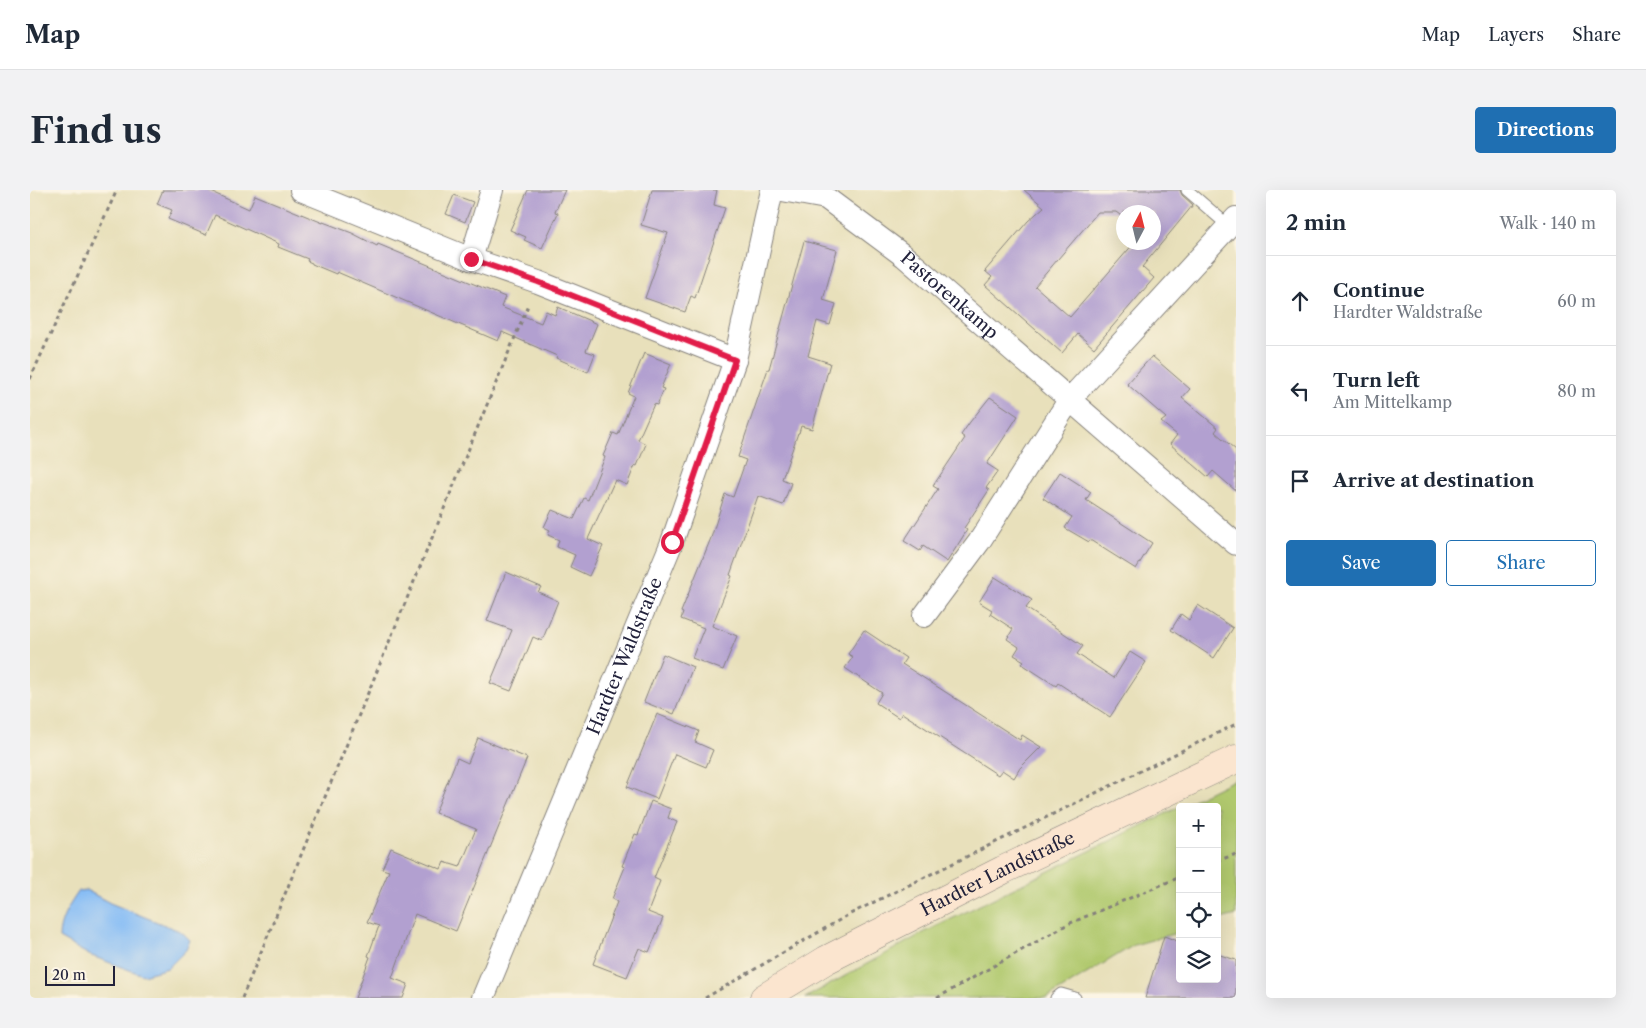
<!DOCTYPE html>
<meta charset="utf-8">
<style>
:root{--surface:#fff;--page:#f2f2f3;--text:#1f2937;--muted:#747a83;--line:#e0e1e3;--accent:#1f6fb2}
body{margin:0;font-family:"Libre Caslon Text",serif;background:var(--page);color:var(--text)}
.controls{position:absolute;right:15px;bottom:15px;display:grid;overflow:hidden;border-radius:5px;box-shadow:0 5px 20px #0002}
.controls button{width:45px;height:45px;display:grid;place-items:center;padding:0;border:0;border-bottom:1px solid var(--line);background:var(--surface);color:var(--text);font:25px sans-serif}
.compass{position:absolute;left:1086px;top:15px;width:45px;height:45px;border-radius:50%;background:var(--surface);box-shadow:0 5px 20px #0002;rotate:7deg}
.scale{position:absolute;left:15px;bottom:12px;width:70px;box-sizing:border-box;padding-left:5px;border:2px solid #22223b;border-top:0;font-size:14px;line-height:18px;white-space:nowrap;color:#22223b;-webkit-text-stroke:4px #fcf5e5;paint-order:stroke}
.stop{position:absolute;width:15px;height:15px;margin:-11px;border:4px solid #e11d48;border-radius:50%;background:#fff}
.stop.end{background:#e11d48;border-color:#fff;box-shadow:0 1px 5px #0008}
.list{margin:0;padding:0;list-style:none}
h2{display:flex;justify-content:space-between;align-items:center;height:65px;margin:0;padding:0 20px;font-size:21px}
h2 small{font-size:16px;font-weight:400;color:var(--muted)}
.list li{display:grid;grid-template-columns:32px 1fr auto;gap:15px;align-items:center;box-sizing:border-box;height:90px;padding:0 20px;border-top:1px solid var(--line)}
.list b{display:block;font-size:19px;white-space:nowrap}
.list p{margin:0;font-size:16px;white-space:nowrap;color:var(--muted)}
.list em{font-size:16px;font-style:normal;color:var(--muted)}
.actions{display:flex;gap:10px;padding:15px 20px}
.actions a{flex:1;padding:11px 0;border:1px solid var(--accent);border-radius:5px;text-align:center;font-size:18px;color:var(--accent)}
.actions .main{background:var(--accent);color:#fff}
.icon{flex:none;width:28px;height:28px;fill:none;stroke:currentColor;stroke-width:2;stroke-linecap:round;stroke-linejoin:round}
.map{position:relative;flex:none;width:1206px;height:808px;overflow:hidden;border-radius:5px}
header{display:flex;align-items:center;gap:30px;box-sizing:border-box;height:70px;padding:0 25px;background:var(--surface);border-bottom:1px solid var(--line)}
header strong{font-size:24px}
nav{display:flex;gap:28px;margin-inline-start:auto;font-size:18px}
.intro{display:flex;align-items:center;justify-content:space-between;box-sizing:border-box;height:120px;padding:0 30px}
h1{margin:0;font-size:35px}
.button{padding:12px 22px;border-radius:5px;background:var(--accent);color:#fff;font-size:18px;font-weight:700}
main{display:flex;gap:30px;padding:0 30px}
aside{flex:1;background:var(--surface);border-radius:5px;box-shadow:0 5px 20px #0002}
.map>svg:first-child{display:block}
</style>
<header>
<strong>Map</strong>
<nav><a>Map</a><a>Layers</a><a>Share</a></nav>
</header>
<div class="intro"><h1>Find us</h1><a class="button">Directions</a></div>
<main>
<div class="map">
<svg width="1206" height="808" viewBox="0 0 1206 808">
<rect width="100%" height="100%" fill="#fcf5e5"/>
<filter id="ink" filterUnits="userSpaceOnUse"><feTurbulence type="fractalNoise" baseFrequency=".02" numOctaves="2"/><feDisplacementMap in="SourceGraphic" scale="10" xChannelSelector="R" yChannelSelector="G"/><feConvolveMatrix kernelMatrix="1 2 1 2 8 2 1 2 1" color-interpolation-filters="sRGB"/></filter>
<filter id="wash" filterUnits="userSpaceOnUse"><feTurbulence type="fractalNoise" baseFrequency=".0096" numOctaves="4" result="noise"/><feDisplacementMap in="SourceGraphic" scale="20" xChannelSelector="R" yChannelSelector="G"/><feGaussianBlur stdDeviation="1.12" result="paint"/><feColorMatrix in="noise" values="0 0 0 0 0 0 0 0 0 0 0 0 0 0 0 0 0 1.4 0 .05"/><feComposite in="paint" operator="in"/></filter>
<g filter="url(#wash)">
<rect width="100%" height="100%" fill="#e8e0bb"/>
<!-- green -->
<path fill="#b1c96e" stroke="#6a7654" d="M1206 589V725L1187 730V617H1150V742L1104 755 1017 808H775L895 742Z"/>
<!-- water -->
<path fill="#85bcf5" stroke="#546f98" d="M56 700 80 713 152 742 160 750 156 760 138 778 113 785 59 765 29 748C29 731 39 715 49 701Z"/>
<g id="blocks">
<!-- building -->
<g fill="#b2a0d0" fill-rule="evenodd">
<path d="M133 0H177L219 19 225 5 293 33V32L322 43 347 56 348 54 475 107 471 117 511 133 516 121 525 125 528 117 567 134 556 161 565 164 558 182 526 168 527 166 472 142 468 151 307 82 306 84 282 74V73L277 71 278 69 248 57 249 54 185 25 176 45 138 29 142 20 127 14Z"/>
<path d="M498 0H535L525 22 528 23 512 58 494 50 496 47 480 40Z"/>
<path d="M622 0H687L684 15 695 18 665 108 661 106 655 122 615 108 638 43 611 35Z"/>
<path d="M994 0H1150L1152 5 1163 15 1112 77 1124 88 1064 158 1048 144 1032 163 955 95 962 87 955 81 998 31 1014 17ZM1068 22H1086L1094 28V22H1124V52H1105L1040 127 1005 96Z"/>
<path d="M424 5 443 12 435 32 416 24Z"/>
<path d="M774 51 807 60 793 110 806 114 800 135 787 131 778 166 800 173 782 239 771 236 769 243H768L752 289 761 293 753 315 728 306 700 385 702 386 682 436 707 446 693 480 662 468 674 438 651 429 653 423 651 422 681 348 695 304 703 307 716 270 708 267 730 202 738 179H739Z"/>
<path d="M614 163 641 174 631 198 634 199 627 215 624 214 608 250 616 254 607 276 605 275 597 295 585 290 558 349 573 356 559 386 540 377 545 365 527 357 529 350 518 345 520 340 514 337 522 320 544 329 554 308 558 310 575 267 573 266 583 243 588 245 604 206 598 203Z"/>
<path d="M1122 166 1160 199 1152 208 1188 238 1185 242 1206 260V301L1183 281 1178 287 1140 254 1147 245 1131 232 1136 228 1097 194Z"/>
<path d="M960 207 988 226 957 274 968 281 956 298 959 300 934 338 937 340 917 372 893 356 890 361 874 351 908 299 903 296 935 248 931 245 940 232Z"/>
<path d="M1030 282 1061 302 1056 310 1122 353 1106 379 1060 350 1059 352 1035 338 1042 327 1013 308Z"/>
<path d="M476 382 511 397 508 402 528 411 512 451 503 447 481 501 460 493 482 440 457 431Z"/>
<path d="M965 387 1002 410 996 418 1053 456 1047 464 1084 488 1100 462 1116 472 1080 527 1028 493 1026 496 992 474 994 471 984 465 989 457 977 449 983 439 960 424 962 420 949 412Z"/>
<path d="M1168 415 1203 438 1184 468 1141 440 1151 424 1159 430Z"/>
<path d="M834 440 876 468 872 474 990 550 992 545 1011 557 990 578 984 588 972 580 968 585 872 523 869 528 846 513 852 503 815 478 823 467 818 464Z"/>
<path d="M633 464 663 477 644 524 614 512Z"/>
<path d="M627 524 669 541 665 552 683 560 676 577 645 564 627 609 597 597Z"/>
<path d="M448 548 497 568 426 741 385 724 362 788 378 794 373 808H325L340 767 338 766 349 736 337 732 359 681 352 679 361 658 411 679 414 672 430 677 446 639 405 623 427 568 438 573Z"/>
<path d="M621 611 641 619 638 628 647 632 624 688 630 691 618 722 633 728 619 762 609 758 597 787 563 774 587 712 582 709 595 677 592 676 605 644 608 645Z"/>
<path d="M1134 746 1150 752V789H1187V764L1206 770V808H1115Z"/>
</g>
</g>
</g>
<g filter="url(#ink)">
<use href="#blocks" fill-opacity="0" stroke="#85817b" stroke-width="1"/>
<g fill="none" stroke-linecap="round" stroke-linejoin="round">
<!-- service casing -->
<g stroke="#85817b" stroke-width="13">
<g id="service">
<path d="M1157 0 1201 38"/>
<path d="M1026 808 1031 804 1045 808"/>
</g>
</g>
<!-- minor casing -->
<g stroke="#85817b" stroke-width="24">
<g id="minor">
<path d="M271 0 441 69 508 92 705 170"/>
<path id="s1" d="M752 0 796 8 874 66 1206 354"/>
<path d="M441 69 462 0"/>
<path d="M894 426 949 352 1040 209 1206 28"/>
<path id="s2" d="M453 808 642 352 705 170 742 0"/>
</g>
</g>
<!-- secondary casing -->
<g stroke="#85817b" stroke-width="29">
<g id="secondary">
<path id="s3" d="M734 808 796 770 973 680 1206 569"/>
</g>
</g>
<!-- path -->
<g stroke="#85817b" stroke-width="3" stroke-dasharray="4 4" stroke-linecap="butt">
<path d="M0 189 87 0"/>
<path d="M1187 671 1206 664"/>
<path d="M212 808 499 113"/>
<path d="M675 808 820 724 1206 534"/>
<path d="M907 808 1038 734 1150 687"/>
</g>
<!-- service -->
<use href="#service" stroke="#fff" stroke-width="11"/>
<!-- minor -->
<use href="#minor" stroke="#fff" stroke-width="22"/>
<!-- secondary -->
<use href="#secondary" stroke="#fbe5cf" stroke-width="28"/>
</g>
</g>
<g fill="none" stroke-linecap="round" stroke-linejoin="round" filter="url(#ink)">
<!-- route -->
<path stroke="#e11d48" stroke-width="6" d="M441 69 508 92 705 170 642 352"/>
</g>
<g text-anchor="middle" dominant-baseline="central" stroke-width="4" stroke-linejoin="round" paint-order="stroke">
<!-- street labels -->
<g font-size="18" fill="#22223b" stroke="#fcf5e5">
<text stroke="none"><textPath href="#s1" startOffset="202">Pastorenkamp</textPath></text>
<text stroke="none"><textPath href="#s2" startOffset="370">Hardter Waldstraße</textPath></text>
<text stroke="none"><textPath href="#s3" startOffset="265">Hardter Landstraße</textPath></text>
</g>
</g>
</svg>
<div class="controls">
<button>+</button>
<button>−</button>
<button><svg class="icon" aria-label="locate" viewBox="0 0 24 24"><circle cx="12" cy="12" r="6"/><path d="M12 2v4M12 18v4M2 12h4M18 12h4"/></svg></button>
<button><svg class="icon" aria-label="layers" viewBox="0 0 24 24"><path d="M12 4l9 5-9 5-9-5zM3 14l9 5 9-5"/></svg></button>
</div>
<svg class="compass" viewBox="-18 -18 36 36"><path d="M0-13l5 13h-10z" fill="#e53935"/><path d="M0 13l5-13h-10z" fill="#747a83"/></svg>
<div class="scale">20 m</div>
<div class="stop" style="left:642px;top:352px"></div>
<div class="stop end" style="left:441px;top:69px"></div>
</div>
<aside>
<h2>2 min<small>Walk · 140 m</small></h2>
<ul class="list">
<li><svg class="icon" aria-label="ahead" viewBox="0 0 24 24"><path d="M12 20V5M6 11l6-6 6 6"/></svg><div><b>Continue</b><p>Hardter Waldstraße</p></div><em>60 m</em></li>
<li><svg class="icon" aria-label="left" viewBox="0 0 24 24"><path d="M17 20v-9H6M10 6l-5 5 5 5"/></svg><div><b>Turn left</b><p>Am Mittelkamp</p></div><em>80 m</em></li>
<li><svg class="icon" aria-label="arrive" viewBox="0 0 24 24"><path d="M6 21V4h12l-3 4 3 4H6"/></svg><div><b>Arrive at destination</b></div></li>
</ul>
<div class="actions"><a class="main">Save</a><a>Share</a></div>
</aside>
</main>
